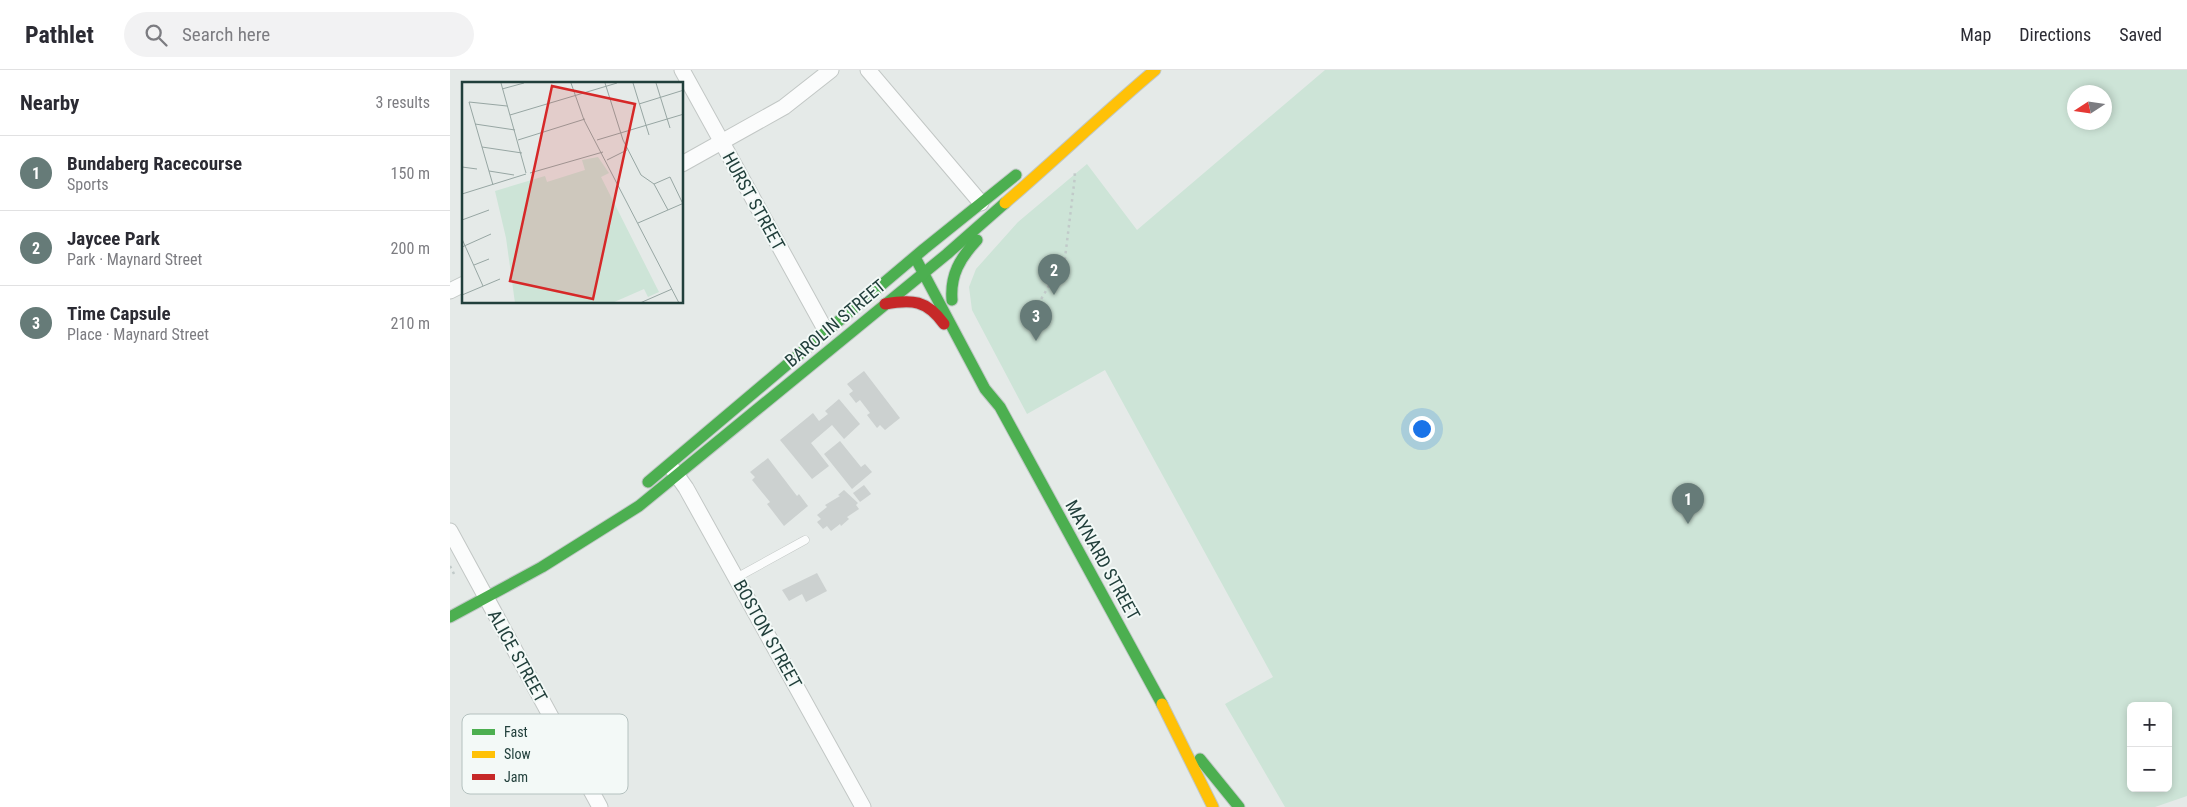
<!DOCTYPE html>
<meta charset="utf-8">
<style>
:root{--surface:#fff;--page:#f2f2f3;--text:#2b2b33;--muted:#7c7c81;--line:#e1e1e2;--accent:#667b78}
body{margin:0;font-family:"Roboto Condensed",sans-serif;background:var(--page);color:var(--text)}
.controls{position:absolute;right:15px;bottom:15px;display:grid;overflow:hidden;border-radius:8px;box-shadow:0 2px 8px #0003}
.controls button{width:45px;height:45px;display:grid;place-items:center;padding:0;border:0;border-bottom:1px solid var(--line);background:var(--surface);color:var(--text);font:25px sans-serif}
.compass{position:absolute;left:1617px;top:15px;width:45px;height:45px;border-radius:50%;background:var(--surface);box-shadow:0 2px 8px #0003;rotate:258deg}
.you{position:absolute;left:971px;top:358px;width:18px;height:18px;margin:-12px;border:4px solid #fff;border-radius:50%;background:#1a73e8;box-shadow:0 0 0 8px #1a73e833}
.badge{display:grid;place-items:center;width:32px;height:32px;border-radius:50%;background:var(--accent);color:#fff;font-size:16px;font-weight:700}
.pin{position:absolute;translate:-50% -41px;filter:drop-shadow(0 1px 2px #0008)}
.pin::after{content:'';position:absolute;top:26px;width:18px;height:15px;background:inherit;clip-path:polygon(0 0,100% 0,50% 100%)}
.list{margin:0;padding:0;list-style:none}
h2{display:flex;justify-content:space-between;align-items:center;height:65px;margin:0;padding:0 20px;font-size:21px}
h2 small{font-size:16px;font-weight:400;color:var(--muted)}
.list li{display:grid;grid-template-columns:32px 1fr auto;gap:15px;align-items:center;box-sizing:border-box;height:75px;padding:0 20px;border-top:1px solid var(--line)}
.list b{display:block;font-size:19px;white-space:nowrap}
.list p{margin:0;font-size:16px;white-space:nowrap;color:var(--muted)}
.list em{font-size:16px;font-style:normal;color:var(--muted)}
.icon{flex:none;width:28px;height:28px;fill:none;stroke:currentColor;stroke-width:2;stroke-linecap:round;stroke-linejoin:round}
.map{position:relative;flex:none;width:1737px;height:737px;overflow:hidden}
header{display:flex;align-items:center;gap:30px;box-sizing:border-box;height:70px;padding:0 25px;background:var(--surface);border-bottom:1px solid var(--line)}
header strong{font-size:24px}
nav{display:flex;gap:28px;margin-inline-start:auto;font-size:18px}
.search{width:350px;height:45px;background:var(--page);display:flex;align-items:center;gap:12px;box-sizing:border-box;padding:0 18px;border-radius:28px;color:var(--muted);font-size:19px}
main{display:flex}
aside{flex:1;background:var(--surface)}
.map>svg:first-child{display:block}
</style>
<header>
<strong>Pathlet</strong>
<div class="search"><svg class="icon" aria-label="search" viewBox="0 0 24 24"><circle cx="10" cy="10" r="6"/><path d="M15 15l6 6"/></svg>Search here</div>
<nav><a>Map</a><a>Directions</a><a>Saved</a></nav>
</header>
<main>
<aside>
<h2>Nearby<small>3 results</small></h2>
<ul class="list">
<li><span class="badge">1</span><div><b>Bundaberg Racecourse</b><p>Sports</p></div><em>150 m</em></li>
<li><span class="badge">2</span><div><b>Jaycee Park</b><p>Park · Maynard Street</p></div><em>200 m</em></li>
<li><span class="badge">3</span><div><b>Time Capsule</b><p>Place · Maynard Street</p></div><em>210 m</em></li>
</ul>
</aside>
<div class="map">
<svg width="1737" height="737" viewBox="0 0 1737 737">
<rect width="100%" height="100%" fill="#e5eae8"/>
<!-- green -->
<path fill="#cde4d7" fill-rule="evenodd" d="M875 0H1737V726L1705 737H835L775 634 823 607 655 300 577 344 522 240 519 217 526 199 568 152 637 94 687 160ZM1654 22V52H1624V22ZM1681 636H1718V718H1681Z"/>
<!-- building -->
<g fill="#ccd1d0">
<path d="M414 301 450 348 435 360 430 355 427 358 417 345 420 343 410 330 406 333 399 324 403 321 397 314Z"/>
<path d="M389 329 410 354 394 369 382 355 361 373 379 396 362 409 330 370 363 343 369 351 378 344 375 341Z"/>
<path d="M390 371 411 397 415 394 422 402 402 419 374 384Z"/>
<path d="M318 388 347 426 349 424 358 436 334 456 317 434 320 432 302 410 305 407 300 402Z"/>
<path d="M414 415 421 424 410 432 403 423Z"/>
<path d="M394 420 408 433 406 435 409 439 397 447 399 449 391 456 390 454 381 461 377 456 373 459 367 452 371 449 367 445 377 437 375 435 390 426 388 425Z"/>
<path d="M367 503 377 521 356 532 352 524 339 531 332 520Z"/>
</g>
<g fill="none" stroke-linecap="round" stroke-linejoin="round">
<!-- lane casing -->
<g stroke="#c2c7c5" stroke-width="9">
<path id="lane" d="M286 508 355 470"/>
</g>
<!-- street casing -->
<g stroke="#c2c7c5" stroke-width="17">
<g id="street">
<path d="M232 0 376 261"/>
<path d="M418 0 531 133"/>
<path d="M232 94 334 37 381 0"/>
<path d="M0 221 14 214"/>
<path d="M221 397 236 418 413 737"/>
<path d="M0 461 150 737"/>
</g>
</g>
<!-- fast casing -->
<g stroke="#c0c8c6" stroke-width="13">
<g id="fast">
<path d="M467 191 535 319 550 337 712 634"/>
<path d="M502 230C500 205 510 188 527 170"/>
<path d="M198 412 474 179 566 105"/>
<path d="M0 547 92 497 189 436 497 184 555 133"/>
<path d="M750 689 789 737"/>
</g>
</g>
<!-- slow casing -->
<g stroke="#c0c8c6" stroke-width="13">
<g id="slow">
<path d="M555 133C606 89 654 43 705 0"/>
<path d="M712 634 763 737"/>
</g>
</g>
<!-- jam casing -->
<g stroke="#c0c8c6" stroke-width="13">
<path id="jam" d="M435 234C462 229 477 230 494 254"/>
</g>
<!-- path -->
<g stroke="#c1cac9" stroke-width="2.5" stroke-dasharray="2.5 4" stroke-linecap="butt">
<path d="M575 257 615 188 625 106 624 100"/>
<path d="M0 496 4 504"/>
</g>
<!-- lane -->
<use href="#lane" stroke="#fbfcfc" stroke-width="8"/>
<!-- street -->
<use href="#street" stroke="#fbfcfc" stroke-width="15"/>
<!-- fast -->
<use href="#fast" stroke="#4caf50" stroke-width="11"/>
<!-- slow -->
<use href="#slow" stroke="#ffc107" stroke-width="11"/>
<!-- jam -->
<use href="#jam" stroke="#c62828" stroke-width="11"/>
</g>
<g text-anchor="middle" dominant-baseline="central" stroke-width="4" stroke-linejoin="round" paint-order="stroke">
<!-- street labels -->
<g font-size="18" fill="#213f3b" stroke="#f3f9f7">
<text transform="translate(304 131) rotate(61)">HURST STREET</text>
<text transform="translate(385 253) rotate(-40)">BAROLIN STREET</text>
<text transform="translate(653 490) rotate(61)">MAYNARD STREET</text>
<text transform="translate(318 564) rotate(61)">BOSTON STREET</text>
<text transform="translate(68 586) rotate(61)">ALICE STREET</text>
</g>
</g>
<!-- overview -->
<g transform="translate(12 12)">
<rect width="221" height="221" fill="#e5eae8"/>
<path d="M136 75 147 91 139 95 197 210 186 215 182 207 150 221H53L44 156 33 109 83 94 85 100 123 88 120 78Z" fill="#cde4d7"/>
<path fill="none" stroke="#97a6a3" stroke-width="1" d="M39 1 64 91M109 1 122 38 217 221M143 1 161 58 179 93 192 102 206 128M171 1 187 53M194 1 208 46M40 7 62 1M177 22 222 8M48 33 155 1M13 42 53 48M56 58 123 37M135 58 222 32M20 65 60 71M145 78 165 68M0 85 15 87M27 89 52 93M68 91 141 70M192 102 208 95 221 122M31 103 7 20 45 24M0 112 64 92M0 138 27 128M176 141 222 121M0 157 21 204M0 165 29 152M12 183 27 177M0 213 38 197M178 221 210 207"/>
<path fill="#d62828" fill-opacity="0.15" stroke="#d62828" stroke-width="2.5" d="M90 4 173 22 131 217 48 199Z"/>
<rect width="221" height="221" fill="none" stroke="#213f3b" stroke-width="2.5"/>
</g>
<!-- legend -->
<rect x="12" y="644" width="166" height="80" rx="8" fill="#f3f9f7" stroke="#b4c1bf" stroke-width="1"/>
<rect x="22" y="659" width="23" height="6" fill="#4caf50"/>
<rect x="22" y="681" width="23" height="7" fill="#ffc107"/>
<rect x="22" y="704" width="23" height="6" fill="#c62828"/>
<g font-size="14" fill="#213f3b">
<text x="54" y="667">Fast</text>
<text x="54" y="689">Slow</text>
<text x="54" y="712">Jam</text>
</g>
</svg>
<div class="controls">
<button>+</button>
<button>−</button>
</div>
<svg class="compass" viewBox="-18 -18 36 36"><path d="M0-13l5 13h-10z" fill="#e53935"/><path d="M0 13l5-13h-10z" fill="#7c7c81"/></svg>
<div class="you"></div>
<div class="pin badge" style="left:1238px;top:454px">1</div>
<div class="pin badge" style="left:604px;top:225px">2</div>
<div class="pin badge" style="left:586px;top:271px">3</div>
</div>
</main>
